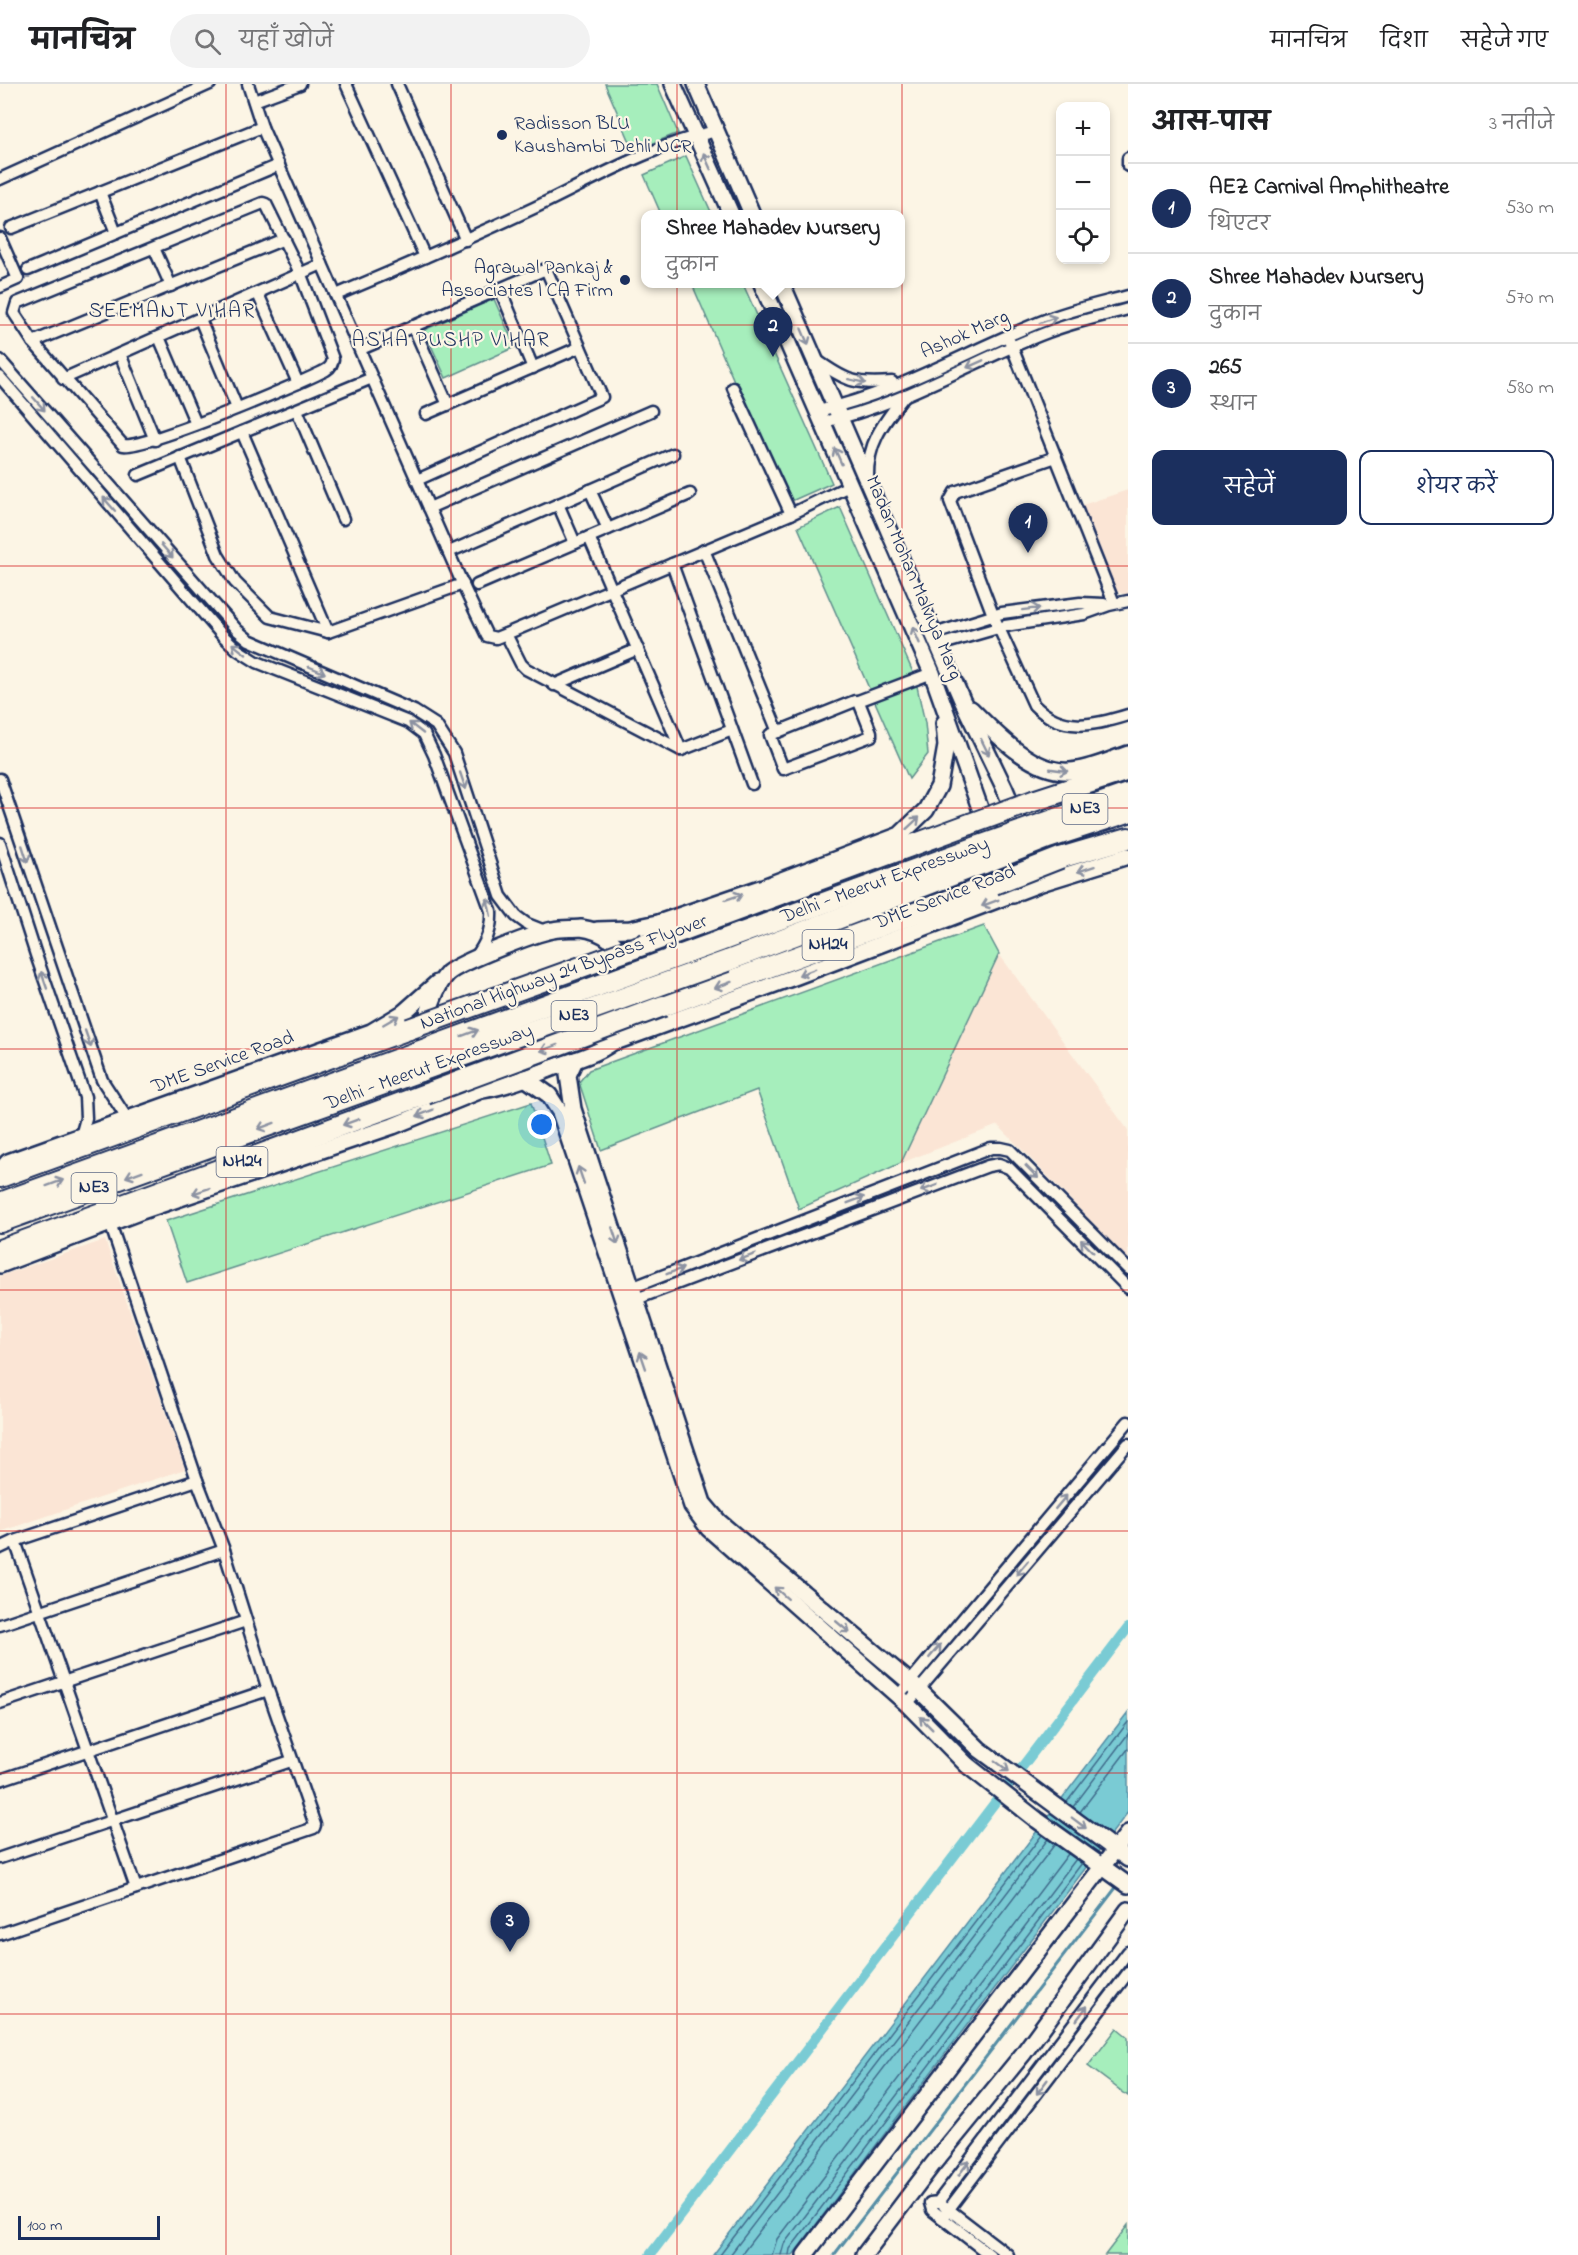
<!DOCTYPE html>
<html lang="hi">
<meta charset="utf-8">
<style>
:root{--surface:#fff;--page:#f2f2f2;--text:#202124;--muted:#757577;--line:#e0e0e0;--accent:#1b2f5e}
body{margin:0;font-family:"Indie Flower","Playpen Sans Deva",sans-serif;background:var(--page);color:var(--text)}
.controls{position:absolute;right:18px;top:18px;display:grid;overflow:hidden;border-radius:12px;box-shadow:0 3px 9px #0003}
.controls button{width:54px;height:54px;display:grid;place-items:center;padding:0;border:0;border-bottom:2px solid var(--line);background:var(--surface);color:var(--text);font:30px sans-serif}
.scale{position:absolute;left:18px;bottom:15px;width:142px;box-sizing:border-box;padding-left:6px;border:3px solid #1b2f5e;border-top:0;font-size:16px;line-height:21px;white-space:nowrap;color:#1b2f5e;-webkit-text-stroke:4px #fcf5e5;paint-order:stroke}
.you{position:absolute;left:542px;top:1041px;width:21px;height:21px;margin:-15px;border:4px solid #fff;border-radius:50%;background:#1a73e8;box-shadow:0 0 0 9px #1a73e833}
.badge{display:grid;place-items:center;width:39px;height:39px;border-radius:50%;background:var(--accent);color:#fff;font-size:20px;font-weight:700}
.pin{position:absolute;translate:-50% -50px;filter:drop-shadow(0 2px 3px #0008)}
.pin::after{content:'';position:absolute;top:32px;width:21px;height:18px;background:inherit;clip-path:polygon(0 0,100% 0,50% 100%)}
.popup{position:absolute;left:641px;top:126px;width:264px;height:78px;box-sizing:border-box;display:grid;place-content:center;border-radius:12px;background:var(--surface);filter:drop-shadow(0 2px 4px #0005);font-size:20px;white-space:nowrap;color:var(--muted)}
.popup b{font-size:22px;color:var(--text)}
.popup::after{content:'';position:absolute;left:50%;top:100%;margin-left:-12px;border:12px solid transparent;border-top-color:var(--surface)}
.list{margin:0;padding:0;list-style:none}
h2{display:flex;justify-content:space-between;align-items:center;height:78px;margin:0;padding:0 24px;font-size:26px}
h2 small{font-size:20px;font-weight:400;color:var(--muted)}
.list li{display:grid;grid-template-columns:39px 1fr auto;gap:18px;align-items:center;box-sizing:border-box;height:90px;padding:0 24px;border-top:2px solid var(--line)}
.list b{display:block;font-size:22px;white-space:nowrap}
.list p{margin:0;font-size:20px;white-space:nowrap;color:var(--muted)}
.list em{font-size:20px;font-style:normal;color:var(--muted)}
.actions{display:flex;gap:12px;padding:18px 24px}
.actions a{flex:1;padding:14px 0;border:2px solid var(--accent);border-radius:12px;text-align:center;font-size:21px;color:var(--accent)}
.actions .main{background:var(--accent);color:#fff}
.icon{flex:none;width:33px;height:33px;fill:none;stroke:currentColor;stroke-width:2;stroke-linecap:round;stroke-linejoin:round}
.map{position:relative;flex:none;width:1128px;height:2171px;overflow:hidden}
header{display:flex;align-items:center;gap:36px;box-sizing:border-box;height:84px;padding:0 30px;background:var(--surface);border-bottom:2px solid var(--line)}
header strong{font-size:28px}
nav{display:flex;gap:33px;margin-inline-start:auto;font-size:21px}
.search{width:420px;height:54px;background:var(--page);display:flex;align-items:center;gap:15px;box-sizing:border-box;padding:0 21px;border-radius:33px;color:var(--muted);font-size:22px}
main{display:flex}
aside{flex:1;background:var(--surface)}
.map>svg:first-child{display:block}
</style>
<header>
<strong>मानचित्र</strong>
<div class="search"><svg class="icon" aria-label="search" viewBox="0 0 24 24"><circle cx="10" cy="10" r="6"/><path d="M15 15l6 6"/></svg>यहाँ खोजें</div>
<nav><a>मानचित्र</a><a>दिशा</a><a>सहेजे गए</a></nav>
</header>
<main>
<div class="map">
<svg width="1128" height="2171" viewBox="0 0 1128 2171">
<rect width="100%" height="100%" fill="#fcf5e5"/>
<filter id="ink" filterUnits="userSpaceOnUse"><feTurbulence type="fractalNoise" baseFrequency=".0167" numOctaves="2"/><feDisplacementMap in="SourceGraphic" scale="12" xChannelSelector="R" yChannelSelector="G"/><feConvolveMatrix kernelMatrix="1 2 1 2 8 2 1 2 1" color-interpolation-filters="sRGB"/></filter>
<g filter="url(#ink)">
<!-- built -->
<g fill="#fbe5d5">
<path d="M1128 406V511H1126L1114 506 1079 422Z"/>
<path d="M999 870 1128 1046V1175L998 1041 901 1079Z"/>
<path d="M105 1156 185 1385 0 1448V1192Z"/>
</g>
<!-- green -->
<g fill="#a6eebc" stroke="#608e8d" stroke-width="1.5">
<path d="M605 0H657L678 49 634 67Z"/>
<path d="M686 72 712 130H661L644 91Z"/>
<path d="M692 200H743L832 399 787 419Z"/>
<path d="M494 215 515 263 446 294 424 246Z"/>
<path d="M840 423 915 593 925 639 928 670 909 695 798 443Z"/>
<path d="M984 842 999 870 901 1079 799 1125 757 1006 601 1066 579 998 589 986Z"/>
<path d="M531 1019 551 1081 187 1199 166 1137Z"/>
<path d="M1117 1944 1128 1953V2012L1088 1982Z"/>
<path d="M1128 2141V2171H1105Z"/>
</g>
<!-- water -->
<path fill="#7acbd4" stroke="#548da5" stroke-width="1.5" d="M1128 1628V1728L793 2171H713Z"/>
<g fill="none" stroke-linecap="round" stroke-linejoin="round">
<!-- shore -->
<g stroke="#416d8d" stroke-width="1.5">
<path d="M1067 1718 1128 1638"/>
<path d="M1073 1723 1128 1650"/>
<path d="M1080 1728 1128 1665"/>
<path d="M720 2171 1042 1751"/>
<path d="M730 2171 1048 1755"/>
<path d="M741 2171 1055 1760"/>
<path d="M772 2171 777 2155 1068 1770"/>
<path d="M781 2171 784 2160 1076 1775"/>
<path d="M789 2171 790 2165 1082 1779"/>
</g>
<!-- stream -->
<path stroke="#548da5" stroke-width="3" d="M834 2171 1118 1801"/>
<!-- canal -->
<path stroke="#7acbd4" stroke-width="10" d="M650 2171 1128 1544"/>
<!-- street casing -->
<g stroke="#1b2f5e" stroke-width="15">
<g id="street">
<path d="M248 0 262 43 466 508 487 552 496 554 506 550 791 430 851 401"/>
<path d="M346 0 425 173"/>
<path d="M397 0 466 156"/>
<path d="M254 17 300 0"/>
<path d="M1128 74V82"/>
<path d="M0 95 210 0"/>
<path d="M100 108 116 149"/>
<path d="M263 119 266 120 301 191 333 275C332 280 331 283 326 286 302 299 142 366 123 361L33 258 14 229 17 219Z"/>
<path d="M11 144 262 43"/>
<path d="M0 154 18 195 0 203"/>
<path d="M154 164 171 202"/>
<path d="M28 186 279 81"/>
<path d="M500 205 533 284"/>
<path d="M258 210 298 299"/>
<path d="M336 211C403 183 470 154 536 123 594 95 653 61 716 47"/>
<path d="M200 235 237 324"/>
<path d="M413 242 448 321"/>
<path d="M159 253 196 340"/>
<path d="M33 258 284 155"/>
<path d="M1010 258 1114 519"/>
<path d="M361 265 546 185 602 313 417 396"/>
<path d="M120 270 155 356"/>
<path d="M815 275C846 297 854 301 892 298"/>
<path d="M0 276 237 546 249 556 414 627 436 641 454 669 501 812 516 832 527 840 547 848"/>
<path d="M0 293 222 551 238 566 257 578 408 638 424 650 434 671 491 827C492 846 486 859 475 874"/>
<path d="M63 295 322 180"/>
<path d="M733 304 791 430"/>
<path d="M297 326 343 435"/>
<path d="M818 327C899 309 972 264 1048 235 1074 225 1102 219 1128 212"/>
<path d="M426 330 580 263"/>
<path d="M823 338C903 321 973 276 1048 248 1074 238 1102 232 1128 225"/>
<path d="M242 348 328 548"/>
<path d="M180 373 218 471 235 498 270 533 328 548 463 500"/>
<path d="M1056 373 955 408 950 417 993 531 1034 621C1062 649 1093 642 1128 631"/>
<path d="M138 391 372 294"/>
<path d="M868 393C867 358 885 337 905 311"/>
<path d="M590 406 608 445"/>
<path d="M558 420 575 459"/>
<path d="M429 424 651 327"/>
<path d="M589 453 681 666"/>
<path d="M704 466 778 648"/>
<path d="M449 468 673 370"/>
<path d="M672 480 752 700"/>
<path d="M477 501 690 410"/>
<path d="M506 550 521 580 526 585 681 666 732 646"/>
<path d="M934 550 1002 529 1080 519 1104 520"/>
<path d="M939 561 1005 542 1084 530 1109 521 1128 517"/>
<path d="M554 601 638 565"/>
<path d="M855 617 859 618 871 648V652L783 685 770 651Z"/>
<path d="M858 617 932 589"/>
<path d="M0 695 102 996 128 1036"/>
<path d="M0 759 36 871 85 1013 86 1034 81 1052"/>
<path d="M626 1206 991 1064H1001L1010 1066 1128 1185"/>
<path d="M631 1217 988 1082 999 1080 1009 1084 1128 1204"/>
<path d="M15 1457 136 1804"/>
<path d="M0 1464 15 1457 197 1396"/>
<path d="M0 1541 224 1466"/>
<path d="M898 1612 1128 1338"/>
<path d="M0 1619 246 1537"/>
<path d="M907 1620 1128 1360"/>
<path d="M0 1696 268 1606"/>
<path d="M0 1774 291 1677"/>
<path d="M0 1850 314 1744 315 1741 268 1606 224 1466 197 1396 110 1139"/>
<path d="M944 2122 1008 2171"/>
<path d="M942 2134 1128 1889"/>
<path d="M990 2171 932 2126 930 2119 938 2118 1128 1868"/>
</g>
</g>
<!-- secondary casing -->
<g stroke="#1b2f5e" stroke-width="20">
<g id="secondary">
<path d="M673 0 731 130"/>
<path d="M696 0 752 130"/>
<path d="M762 200 932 589 980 724 1013 811"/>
<path d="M782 200 962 616 1004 703 1044 798"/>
<path d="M971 625C995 649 1033 690 1070 687 1089 686 1110 676 1128 670"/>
<path d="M581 844C604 847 618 859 628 880 635 894 636 899 635 915 633 962 589 971 552 984 529 993 507 1002 483 1006 452 1011 427 975 426 947 425 932 437 900 448 889 461 878 535 849 553 846 562 844 572 845 581 844Z"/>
<path d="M597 846 630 845 658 839 763 803 900 751 926 726 939 702 946 662 944 639"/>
<path d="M618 957 797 892 1044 798 1128 772"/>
<path d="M575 976 568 991 573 1025 703 1419 719 1438 919 1606 979 1665 1128 1775"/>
<path d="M525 994 549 1011 560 1028 692 1422 709 1445 907 1620 967 1681 1037 1736 1128 1801"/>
<path d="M0 1087 8 1078 371 948 403 929 437 899"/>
<path d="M0 1181 142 1127 393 1042 479 1007"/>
<path d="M805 2171 1128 1749"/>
<path d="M864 2171 933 2080 1023 1970 1128 1826"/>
</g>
</g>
<!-- highway casing -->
<g stroke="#1b2f5e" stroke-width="24">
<g id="highway">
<path d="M1036 716 1128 686"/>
<path d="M1042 740 1128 710"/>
<path d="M1048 754 1128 728"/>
<path d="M1060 774 1128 754"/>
<path d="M720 857 977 763"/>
<path d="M645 860 970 740"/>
<path d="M727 877 984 779"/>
<path d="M663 922 994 800"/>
<path d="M0 1093 409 945"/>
<path d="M0 1119 415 969"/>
<path d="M0 1138 420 987"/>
<path d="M0 1166 426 1010"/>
</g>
</g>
<!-- street -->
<use href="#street" stroke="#fcf5e5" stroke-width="10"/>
<!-- secondary -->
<use href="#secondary" stroke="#fcf5e5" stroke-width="15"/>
<!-- highway -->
<use href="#highway" stroke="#fcf5e5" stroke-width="20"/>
<!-- highway-bridge casing -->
<g stroke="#1b2f5e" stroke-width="24" stroke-linecap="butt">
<g id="highway-bridge">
<path d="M970 740 1036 716"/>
<path d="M977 763 1042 740"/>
<path d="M984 779 1048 754"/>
<path d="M994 800 1060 774"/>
<path d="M409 945 645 860"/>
<path d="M415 969 720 857"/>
<path d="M420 987 727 877"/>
<path d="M426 1010 663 922"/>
</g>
</g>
<!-- highway-bridge -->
<use href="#highway-bridge" stroke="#fcf5e5" stroke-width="20"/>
</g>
<!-- one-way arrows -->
<defs><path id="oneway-shaft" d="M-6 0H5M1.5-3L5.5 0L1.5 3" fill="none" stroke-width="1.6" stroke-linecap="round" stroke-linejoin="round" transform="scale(1.5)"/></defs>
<g stroke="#8c92a2">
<use href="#oneway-shaft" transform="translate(707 77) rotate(-114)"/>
<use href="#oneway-shaft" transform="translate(1048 236) rotate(-20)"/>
<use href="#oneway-shaft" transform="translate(805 253) rotate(67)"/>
<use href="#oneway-shaft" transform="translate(975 280) rotate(156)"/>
<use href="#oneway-shaft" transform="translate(857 297) rotate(12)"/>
<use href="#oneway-shaft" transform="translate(39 320) rotate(49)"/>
<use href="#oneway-shaft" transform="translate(838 372) rotate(-114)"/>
<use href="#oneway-shaft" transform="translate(109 420) rotate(-131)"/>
<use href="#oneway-shaft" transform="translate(167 467) rotate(49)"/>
<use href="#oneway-shaft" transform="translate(1031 525) rotate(-7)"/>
<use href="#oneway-shaft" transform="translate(916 551) rotate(-113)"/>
<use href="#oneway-shaft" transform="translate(239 565) rotate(-142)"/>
<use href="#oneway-shaft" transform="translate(317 586) rotate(23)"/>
<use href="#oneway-shaft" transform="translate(416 644) rotate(-142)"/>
<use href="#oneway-shaft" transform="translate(985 663) rotate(64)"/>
<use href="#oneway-shaft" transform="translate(1059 686) rotate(8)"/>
<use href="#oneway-shaft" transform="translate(463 697) rotate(71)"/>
<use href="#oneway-shaft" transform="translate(913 739) rotate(-43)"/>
<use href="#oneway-shaft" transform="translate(25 770) rotate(72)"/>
<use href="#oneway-shaft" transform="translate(1086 785) rotate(162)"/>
<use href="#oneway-shaft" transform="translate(734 813) rotate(-19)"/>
<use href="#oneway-shaft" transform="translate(990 819) rotate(159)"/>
<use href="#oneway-shaft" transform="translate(489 823) rotate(-102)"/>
<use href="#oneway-shaft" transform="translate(807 888) rotate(159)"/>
<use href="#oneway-shaft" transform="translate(44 896) rotate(-109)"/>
<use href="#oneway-shaft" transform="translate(723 901) rotate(160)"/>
<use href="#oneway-shaft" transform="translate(391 936) rotate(-30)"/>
<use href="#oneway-shaft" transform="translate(470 949) rotate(-20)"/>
<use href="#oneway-shaft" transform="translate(88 955) rotate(71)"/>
<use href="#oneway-shaft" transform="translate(549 964) rotate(160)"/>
<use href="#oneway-shaft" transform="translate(425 1029) rotate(158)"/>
<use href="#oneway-shaft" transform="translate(351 1038) rotate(160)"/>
<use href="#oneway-shaft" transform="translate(266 1042) rotate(160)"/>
<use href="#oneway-shaft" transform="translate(1032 1088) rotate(45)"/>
<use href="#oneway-shaft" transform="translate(134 1090) rotate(160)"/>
<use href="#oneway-shaft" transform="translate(581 1091) rotate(-109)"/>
<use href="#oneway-shaft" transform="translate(55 1099) rotate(-20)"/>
<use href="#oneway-shaft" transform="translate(929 1104) rotate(159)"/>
<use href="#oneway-shaft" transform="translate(201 1107) rotate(161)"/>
<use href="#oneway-shaft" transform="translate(856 1116) rotate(-21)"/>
<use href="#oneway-shaft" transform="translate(615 1152) rotate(72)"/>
<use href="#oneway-shaft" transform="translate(1087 1162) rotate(-135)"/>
<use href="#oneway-shaft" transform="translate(747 1173) rotate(159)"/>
<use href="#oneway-shaft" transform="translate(675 1187) rotate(-21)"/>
<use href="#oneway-shaft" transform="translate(643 1276) rotate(-109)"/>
<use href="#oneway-shaft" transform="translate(1061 1418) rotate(-50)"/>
<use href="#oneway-shaft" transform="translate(1022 1484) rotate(130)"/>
<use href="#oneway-shaft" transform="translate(781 1509) rotate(-139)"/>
<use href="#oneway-shaft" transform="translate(843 1543) rotate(40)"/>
<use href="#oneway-shaft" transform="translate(935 1567) rotate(-50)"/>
<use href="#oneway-shaft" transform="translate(926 1639) rotate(-135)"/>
<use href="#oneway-shaft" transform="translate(1002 1682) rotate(37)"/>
<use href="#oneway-shaft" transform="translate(1079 1739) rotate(37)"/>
<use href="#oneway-shaft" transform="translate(1082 1929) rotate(-53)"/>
<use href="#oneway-shaft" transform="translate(1042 2003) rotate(127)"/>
<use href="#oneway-shaft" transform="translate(964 2084) rotate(-53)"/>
</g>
</g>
<!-- grid -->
<path fill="none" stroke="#d62828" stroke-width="1.5" stroke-opacity="0.55" d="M226 0V2171M451 0V2171M677 0V2171M902 0V2171M0 241H1128M0 482H1128M0 724H1128M0 965H1128M0 1206H1128M0 1447H1128M0 1689H1128M0 1930H1128"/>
<!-- markers -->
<g fill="#1b2f5e" stroke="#fcf5e5" stroke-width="2">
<circle cx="502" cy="51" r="6"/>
<circle cx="625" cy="196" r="6"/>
</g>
<g text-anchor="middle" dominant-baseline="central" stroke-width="4.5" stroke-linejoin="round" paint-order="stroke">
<!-- shield labels -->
<g fill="#fcf5e5" stroke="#5e6a86" stroke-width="1.5">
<rect x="1062.5" y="710" width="45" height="30" rx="4.5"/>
<rect x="802.5" y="846" width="51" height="30" rx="4.5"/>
<rect x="551.5" y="917" width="45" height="30" rx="4.5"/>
<rect x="216.5" y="1063" width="51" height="30" rx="4.5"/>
<rect x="71.5" y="1089" width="45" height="30" rx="4.5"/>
</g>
<g font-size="18" font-weight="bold" fill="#1b2f5e">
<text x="1085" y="725">NE3</text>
<text x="828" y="861">NH24</text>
<text x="574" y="932">NE3</text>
<text x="242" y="1078">NH24</text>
<text x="94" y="1104">NE3</text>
</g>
<!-- poi labels -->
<g font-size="20" fill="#1b2f5e" stroke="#fcf5e5" text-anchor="start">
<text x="514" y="40">Radisson BLU<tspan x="514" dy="23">Kaushambi Dehli NCR</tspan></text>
<text x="613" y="184" text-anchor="end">Agrawal Pankaj &amp;<tspan x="613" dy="23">Associates | CA Firm</tspan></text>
</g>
<!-- street labels -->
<g font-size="20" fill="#1b2f5e" stroke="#fcf5e5">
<text transform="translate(965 251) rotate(-24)">Ashok Marg</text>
<text transform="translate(913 494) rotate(67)">Madan Mohan Malviya Marg</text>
<text transform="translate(885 797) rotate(-20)">Delhi - Meerut Expressway</text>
<text transform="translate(945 814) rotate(-21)">DME Service Road</text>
<text transform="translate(564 889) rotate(-20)">National Highway 24 Bypass Flyover</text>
<text transform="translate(223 979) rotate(-20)">DME Service Road</text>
<text transform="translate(429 984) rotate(-20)">Delhi - Meerut Expressway</text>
</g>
<!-- neighbourhood labels -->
<g font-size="21" letter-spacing="1.5" fill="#1b2f5e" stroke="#fcf5e5">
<text x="172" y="228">SEEMANT VIHAR</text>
<text x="451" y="257">ASHA PUSHP VIHAR</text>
</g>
</g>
</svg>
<div class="controls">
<button>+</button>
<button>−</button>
<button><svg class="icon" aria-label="locate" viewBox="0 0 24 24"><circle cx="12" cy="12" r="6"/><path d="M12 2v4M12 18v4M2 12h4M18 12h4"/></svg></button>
</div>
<div class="scale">100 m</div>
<div class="you"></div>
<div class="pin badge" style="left:1028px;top:469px">1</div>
<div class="pin badge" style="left:773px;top:273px">2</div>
<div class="popup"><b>Shree Mahadev Nursery</b>दुकान</div>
<div class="pin badge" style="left:510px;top:1868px">3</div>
</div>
<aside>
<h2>आस-पास<small>3 नतीजे</small></h2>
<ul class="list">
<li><span class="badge">1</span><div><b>AEZ Carnival Amphitheatre</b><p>थिएटर</p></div><em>530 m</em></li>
<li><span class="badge">2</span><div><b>Shree Mahadev Nursery</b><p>दुकान</p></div><em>570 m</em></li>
<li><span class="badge">3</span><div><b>265</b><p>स्थान</p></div><em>580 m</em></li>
</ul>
<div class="actions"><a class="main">सहेजें</a><a>शेयर करें</a></div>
</aside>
</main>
